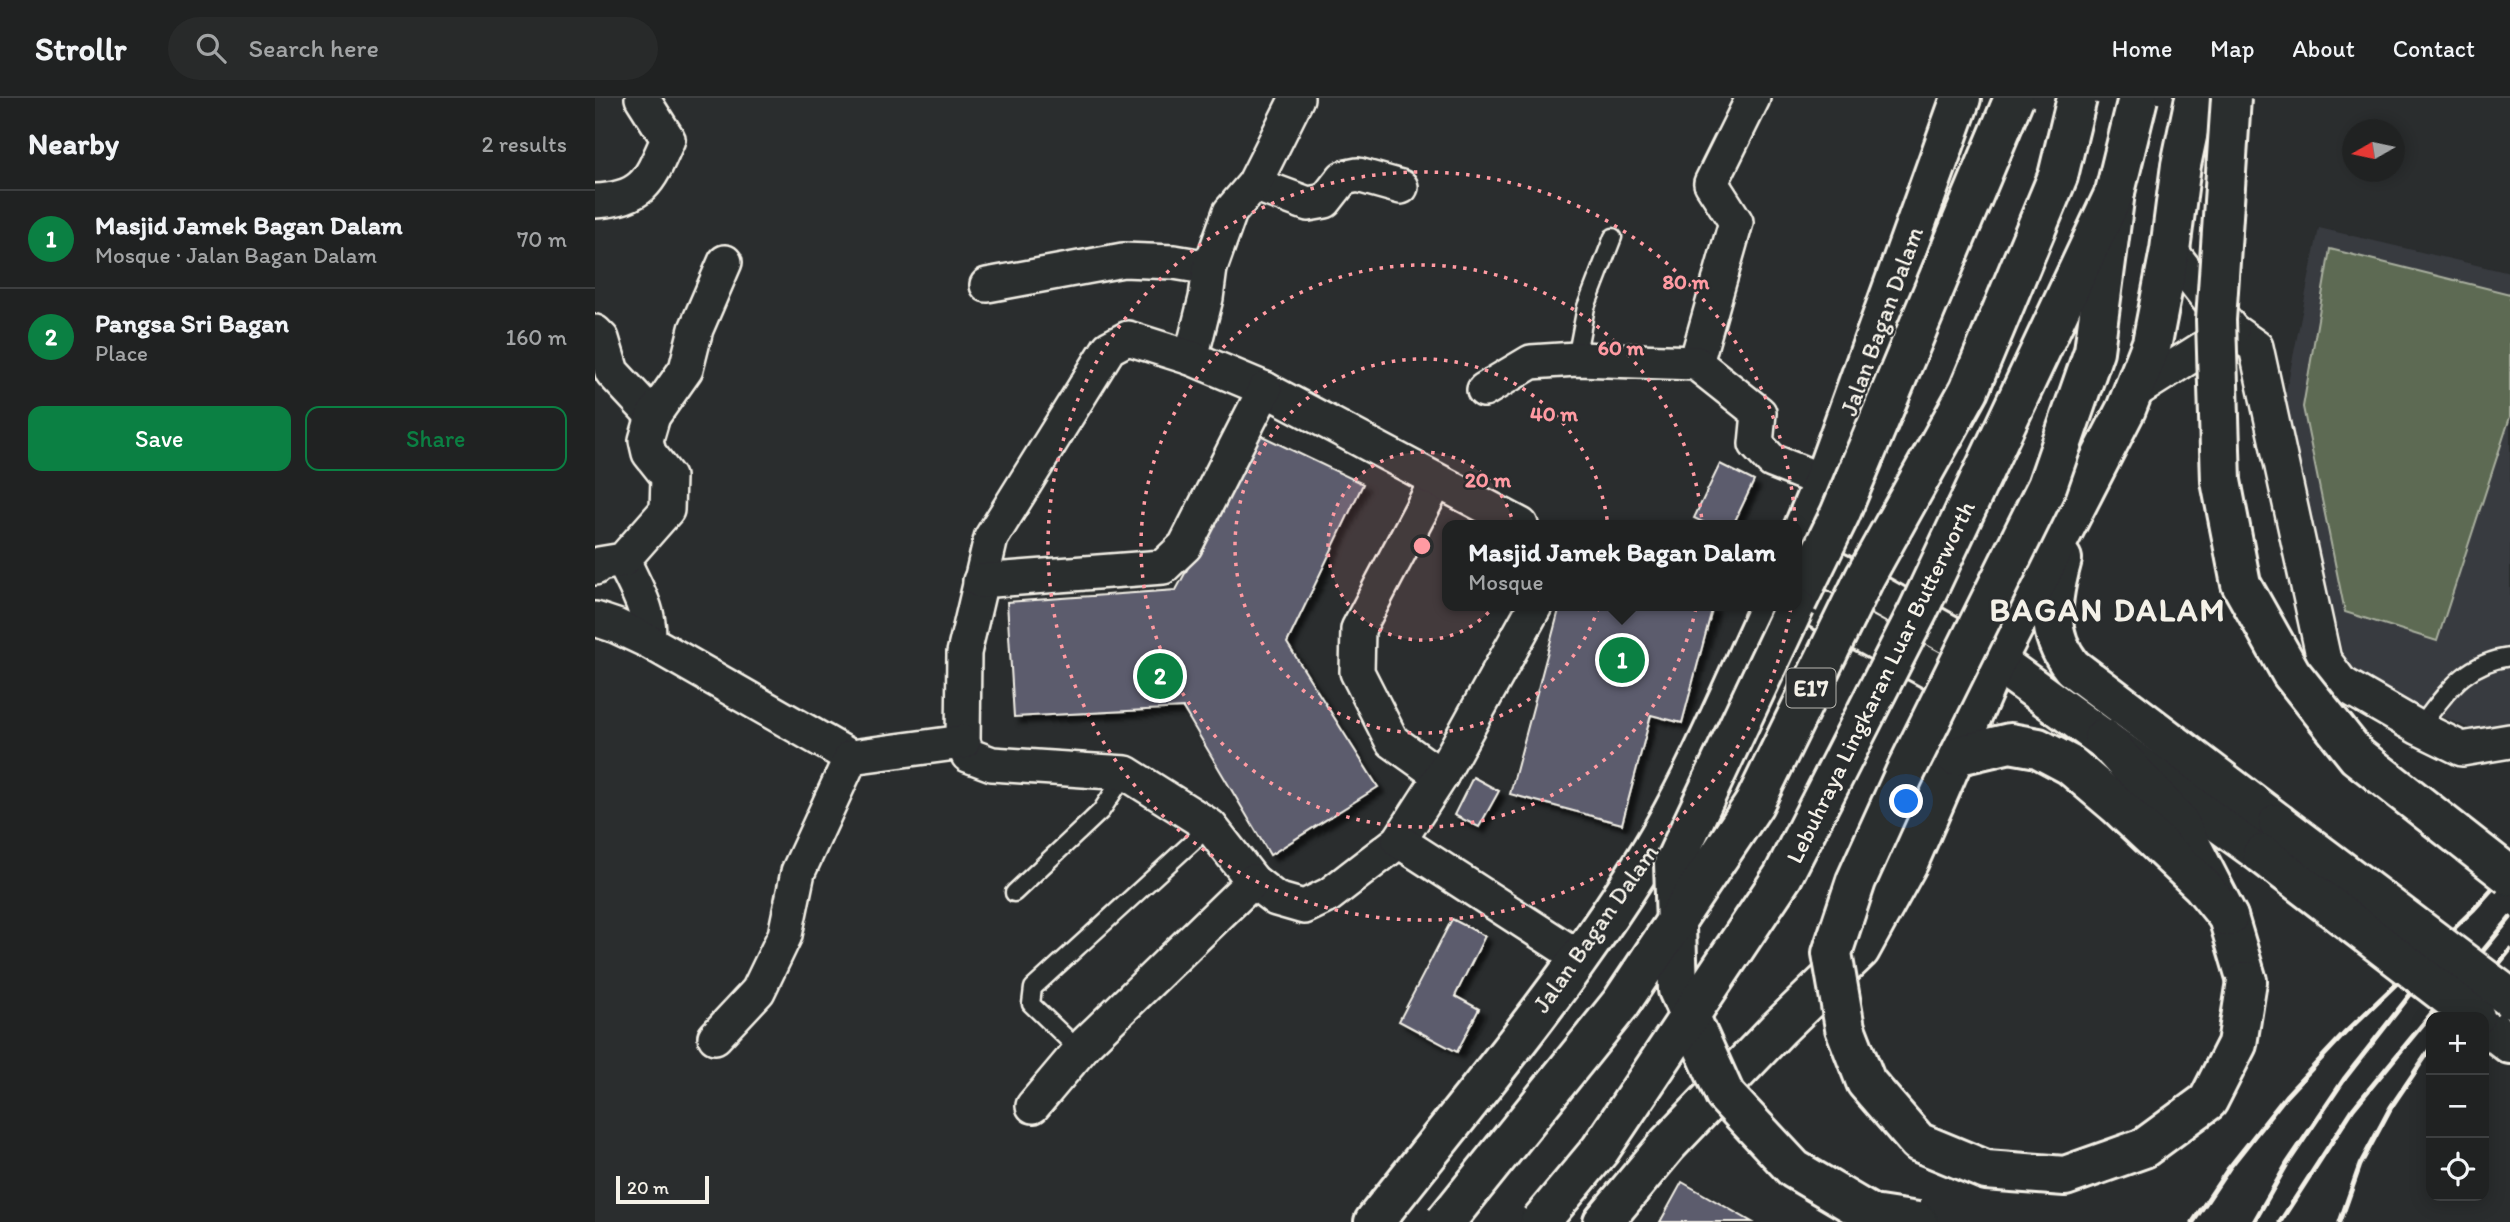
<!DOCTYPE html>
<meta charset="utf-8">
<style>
:root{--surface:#202222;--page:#282a2a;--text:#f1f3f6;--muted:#a2a4a5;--line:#3d3f40;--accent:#0b8043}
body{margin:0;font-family:Itim,sans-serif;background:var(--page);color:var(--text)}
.controls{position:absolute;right:21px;bottom:21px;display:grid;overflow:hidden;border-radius:14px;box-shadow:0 4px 18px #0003}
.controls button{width:63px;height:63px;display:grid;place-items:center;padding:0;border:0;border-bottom:2px solid var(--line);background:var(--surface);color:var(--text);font:35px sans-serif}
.compass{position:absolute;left:1747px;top:21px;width:63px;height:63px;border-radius:50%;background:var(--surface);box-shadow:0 4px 18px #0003;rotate:261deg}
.scale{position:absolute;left:21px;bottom:18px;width:93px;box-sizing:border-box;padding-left:7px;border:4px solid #f4f1e8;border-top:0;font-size:19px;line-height:24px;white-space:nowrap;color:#f4f1e8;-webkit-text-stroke:5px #2a2d2e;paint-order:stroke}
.you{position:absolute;left:1312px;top:704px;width:24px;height:24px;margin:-18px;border:5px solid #fff;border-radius:50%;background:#1a73e8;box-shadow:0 0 0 10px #1a73e833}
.badge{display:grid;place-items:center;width:46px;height:46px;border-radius:50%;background:var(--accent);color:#fff;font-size:23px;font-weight:700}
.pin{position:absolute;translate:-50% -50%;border:4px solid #fff;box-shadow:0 2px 7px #0006}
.popup{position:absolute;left:847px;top:422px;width:360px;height:91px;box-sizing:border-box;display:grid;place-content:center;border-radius:14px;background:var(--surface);filter:drop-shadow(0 2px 5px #0005);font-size:23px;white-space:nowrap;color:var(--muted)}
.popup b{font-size:26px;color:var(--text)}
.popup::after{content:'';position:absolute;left:50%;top:100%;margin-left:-14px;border:14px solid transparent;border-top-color:var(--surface)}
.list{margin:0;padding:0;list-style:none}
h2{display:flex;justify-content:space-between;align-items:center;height:91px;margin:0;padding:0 28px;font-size:30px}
h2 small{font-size:23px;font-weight:400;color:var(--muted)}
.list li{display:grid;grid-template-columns:46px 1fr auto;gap:21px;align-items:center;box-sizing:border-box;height:98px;padding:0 28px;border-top:2px solid var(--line)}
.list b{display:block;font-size:26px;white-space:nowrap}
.list p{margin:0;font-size:23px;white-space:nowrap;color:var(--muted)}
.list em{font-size:23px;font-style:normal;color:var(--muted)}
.actions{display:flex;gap:14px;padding:21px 28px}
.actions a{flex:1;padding:16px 0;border:2px solid var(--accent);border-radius:14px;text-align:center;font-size:24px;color:var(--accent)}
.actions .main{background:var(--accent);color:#fff}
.icon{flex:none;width:38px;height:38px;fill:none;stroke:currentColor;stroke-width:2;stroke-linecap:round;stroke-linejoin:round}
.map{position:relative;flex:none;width:1915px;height:1124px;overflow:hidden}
header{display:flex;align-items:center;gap:42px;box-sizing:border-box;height:98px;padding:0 35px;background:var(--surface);border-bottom:2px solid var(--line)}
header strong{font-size:33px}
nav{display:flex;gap:38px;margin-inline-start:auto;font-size:24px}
.search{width:490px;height:63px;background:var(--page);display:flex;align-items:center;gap:18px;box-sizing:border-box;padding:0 24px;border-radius:38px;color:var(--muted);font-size:26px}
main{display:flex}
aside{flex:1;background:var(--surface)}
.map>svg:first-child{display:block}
</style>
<header>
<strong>Strollr</strong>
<div class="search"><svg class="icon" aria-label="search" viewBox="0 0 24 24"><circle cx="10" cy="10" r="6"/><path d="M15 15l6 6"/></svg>Search here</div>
<nav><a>Home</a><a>Map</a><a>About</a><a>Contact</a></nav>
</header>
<main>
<aside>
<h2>Nearby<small>2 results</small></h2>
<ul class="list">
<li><span class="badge">1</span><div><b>Masjid Jamek Bagan Dalam</b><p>Mosque · Jalan Bagan Dalam</p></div><em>70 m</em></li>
<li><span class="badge">2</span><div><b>Pangsa Sri Bagan</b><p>Place</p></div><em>160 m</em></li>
</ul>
<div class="actions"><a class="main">Save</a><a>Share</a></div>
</aside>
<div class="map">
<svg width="1915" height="1124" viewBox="0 0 1915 1124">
<defs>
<filter id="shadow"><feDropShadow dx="6" dy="6" stdDeviation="2" flood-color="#0009"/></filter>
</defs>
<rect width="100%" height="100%" fill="#2a2d2e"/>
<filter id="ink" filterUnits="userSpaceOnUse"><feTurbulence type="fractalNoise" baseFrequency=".0143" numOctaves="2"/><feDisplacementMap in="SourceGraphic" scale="14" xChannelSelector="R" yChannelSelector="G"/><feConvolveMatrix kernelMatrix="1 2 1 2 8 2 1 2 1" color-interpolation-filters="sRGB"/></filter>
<g filter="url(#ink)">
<!-- built -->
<path fill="#393b41" d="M1724 130 1915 175V647L1754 580 1688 309Z"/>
<!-- green -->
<path fill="#5d6b53" stroke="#a8ae9e" stroke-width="2" d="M1735 151 1915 196V319L1842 543 1750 514 1708 309Z"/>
<!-- building -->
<g fill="#5b5b6d" stroke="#f4f1e8" stroke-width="2" filter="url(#shadow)">
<path d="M665 337 768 386 692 545 783 689 675 757 588 610 419 619 412 504 581 492Z"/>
<path d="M1125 366 1159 383 1138 427H1114L1099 420Z"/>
<path d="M965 508H1118L1087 625 1056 617 1027 726 915 696Z"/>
<path d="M878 679 904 693 884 729 859 717Z"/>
<path d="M857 821 890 838 860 898 884 911 862 954 804 923Z"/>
<path d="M1087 1084 1157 1124H1065Z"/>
</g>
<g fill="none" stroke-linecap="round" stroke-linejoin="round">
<!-- lane casing -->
<g stroke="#f4f1e8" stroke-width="21">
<g id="lane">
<path d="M981 261 991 209 1018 139"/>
<path d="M1824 630C1851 596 1868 565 1915 559"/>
<path d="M419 795 506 713 531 675"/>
<path d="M485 953 436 906 438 890 615 728"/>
</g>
</g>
<!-- street casing -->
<g stroke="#f4f1e8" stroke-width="38">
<g id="street">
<path d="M659 86 713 106 730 103 748 80 763 77 806 89"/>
<path d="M0 103C49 101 55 82 73 41L47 0"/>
<path d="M1575 152 1637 232 1661 249 1729 562 1746 585 1824 630 1867 651 1915 643"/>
<path d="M392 187 528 162 579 164 615 170"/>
<path d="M0 234 7 241 17 274 58 318"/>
<path d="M596 260 611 200 615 170 635 114 659 86 702 0"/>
<path d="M1101 265 1141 124 1116 85 1158 0"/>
<path d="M889 292 936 264 981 261 1101 265 1164 315 1161 346 1177 363 1228 383"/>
<path d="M1539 294 1637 232"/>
<path d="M841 384 763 531 762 574 797 643 846 678"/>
<path d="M926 427 670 291 596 260 533 240 514 250 396 440 369 555 368 644 373 657 397 666 531 675 615 728 658 783 681 801 709 809 734 797 804 743 846 678 940 508"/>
<path d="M28 462C39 487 58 516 53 543"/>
<path d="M0 470 4 466 28 462 72 412 73 379 54 355 51 342 58 318 91 271 101 231 130 164"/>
<path d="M385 483 568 469 590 448 670 291"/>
<path d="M0 521 21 528 53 543 256 659"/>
<path d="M804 743 985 860"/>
<path d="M120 939 163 893 190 837 203 774 256 659 368 644"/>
<path d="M438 1008 492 944 658 783"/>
</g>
</g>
<!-- secondary casing -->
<g stroke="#f4f1e8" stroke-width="44">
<g id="secondary">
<path d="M1216 413C1216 433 1217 451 1229 467L1401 563 1667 756"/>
<path d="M1205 438 1228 383 1366 0"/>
<path d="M1467 461C1456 501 1450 535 1477 569L1683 725"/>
<path d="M1202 502 1211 504 1369 589 1374 607"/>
<path d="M1889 926 1915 946"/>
<path d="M779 1124C869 1009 965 897 1043 773 1096 692 1134 596 1175 508"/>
<path d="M1008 1124 1073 1046 1183 931 1265 852 1314 763 1401 563 1531 311 1557 245 1575 152 1586 67 1600 0"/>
</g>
</g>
<!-- highway casing -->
<g stroke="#f4f1e8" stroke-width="44">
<g id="highway">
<path d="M1508 640 1584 724 1633 819 1652 883"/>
<path d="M1360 658 1415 645 1443 650 1475 667 1522 707 1607 787 1633 819"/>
</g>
</g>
<!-- lane -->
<use href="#lane" stroke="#2a2d2e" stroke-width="16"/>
<!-- street -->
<use href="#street" stroke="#2a2d2e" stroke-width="33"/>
<!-- secondary -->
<use href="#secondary" stroke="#2a2d2e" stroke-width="38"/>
<!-- highway -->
<use href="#highway" stroke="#2a2d2e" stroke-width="38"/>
<!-- rail -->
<g stroke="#f4f1e8" stroke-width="5">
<path d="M1861 919 1915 852"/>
<path d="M1598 1124 1634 1070 1691 998 1750 935 1878 812 1915 771"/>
<path d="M1659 1124 1692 1066 1750 980 1857 843"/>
<path d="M1685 1124 1758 1011 1915 820"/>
<path d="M1745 1124 1765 1067 1796 1009 1836 950"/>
</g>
<!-- secondary-bridge casing -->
<g stroke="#f4f1e8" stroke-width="44" stroke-linecap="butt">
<g id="secondary-bridge">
<path d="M1683 725 1915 900"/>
<path d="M1667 756 1880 919"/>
</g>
</g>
<!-- highway-bridge casing -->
<g stroke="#f4f1e8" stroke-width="44" stroke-linecap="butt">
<g id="highway-bridge">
<path d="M1636 0 1621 222 1626 383 1646 486 1696 575 1762 658 1915 778"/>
<path d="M1520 94 1499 253 1452 388 1309 677 1261 783 1237 855 1250 930 1271 984 1323 1044 1391 1072 1470 1078 1549 1050 1613 1003 1642 946 1652 883"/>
<path d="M1202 504 1245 416 1419 0"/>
<path d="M1200 508 1079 765 1083 892 1130 997 1199 1071 1277 1117 1323 1124"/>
<path d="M850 1124 1026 905 1159 706 1270 479 1374 292 1463 78 1482 0"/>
<path d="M945 1124 1005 1052 1188 778 1323 513 1520 94 1543 0"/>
</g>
</g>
<!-- secondary-bridge -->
<use href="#secondary-bridge" stroke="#2a2d2e" stroke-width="38"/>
<!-- highway-bridge -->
<use href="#highway-bridge" stroke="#2a2d2e" stroke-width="38"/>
</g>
</g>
<!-- distance rings -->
<circle cx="827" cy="448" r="94" fill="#ff9aa2" fill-opacity=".12"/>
<g fill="none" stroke="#ff9aa2" stroke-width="3.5" stroke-dasharray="3.5 7">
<circle cx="827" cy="448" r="94"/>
<circle cx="827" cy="448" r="187"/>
<circle cx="827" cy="448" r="281"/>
<circle cx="827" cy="448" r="374"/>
</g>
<g text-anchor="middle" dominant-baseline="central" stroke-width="5" stroke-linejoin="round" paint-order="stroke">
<!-- shield labels -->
<rect fill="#2a2d2e" stroke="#b7b6b0" stroke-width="2" x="1191.5" y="570.5" width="49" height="39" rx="5"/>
<g font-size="23" font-weight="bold" fill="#f4f1e8">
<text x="1216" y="590">E17</text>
</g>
<!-- street labels -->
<g font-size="24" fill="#f4f1e8" stroke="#2a2d2e">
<text transform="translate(1286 223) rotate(-70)">Jalan Bagan Dalam</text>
<text transform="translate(1285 584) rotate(-64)">Lebuhraya Lingkaran Luar Butterworth</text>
<text transform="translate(1000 830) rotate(-55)">Jalan Bagan Dalam</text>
</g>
<!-- district labels -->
<g font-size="32" font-weight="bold" letter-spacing="2" fill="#f4f1e8" stroke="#2a2d2e">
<text x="1513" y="512">BAGAN DALAM</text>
</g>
</g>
<circle cx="827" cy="448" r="10" fill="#ff9aa2" stroke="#2a2d2e" stroke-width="3.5"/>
<g font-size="21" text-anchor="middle" font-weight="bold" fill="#ff9aa2" stroke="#2a2d2e" stroke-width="5" stroke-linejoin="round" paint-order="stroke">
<text x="1091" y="191">80 m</text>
<text x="1026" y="257">60 m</text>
<text x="959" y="323">40 m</text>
<text x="893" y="389">20 m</text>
</g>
</svg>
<div class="controls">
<button>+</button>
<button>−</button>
<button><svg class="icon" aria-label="locate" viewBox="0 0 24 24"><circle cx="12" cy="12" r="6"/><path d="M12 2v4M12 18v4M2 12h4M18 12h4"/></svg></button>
</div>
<svg class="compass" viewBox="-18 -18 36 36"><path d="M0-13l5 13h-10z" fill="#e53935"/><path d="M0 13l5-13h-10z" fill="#a2a4a5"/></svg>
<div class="scale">20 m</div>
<div class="you"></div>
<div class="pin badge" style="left:1027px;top:562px">1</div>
<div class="popup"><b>Masjid Jamek Bagan Dalam</b>Mosque</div>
<div class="pin badge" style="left:565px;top:578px">2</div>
</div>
</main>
